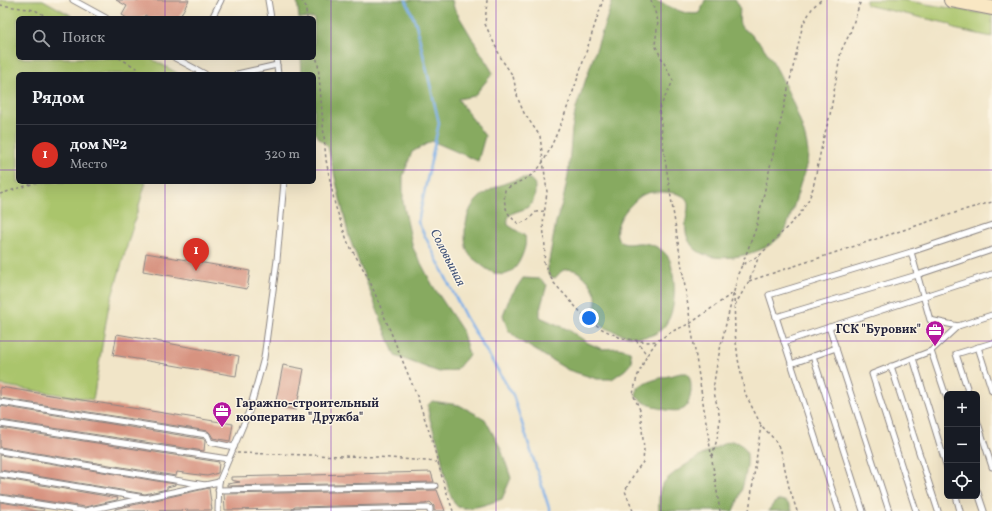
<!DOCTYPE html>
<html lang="ru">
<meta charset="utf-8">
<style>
:root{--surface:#171b24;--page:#242831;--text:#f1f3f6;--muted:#9ea1a6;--line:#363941;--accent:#d93025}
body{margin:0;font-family:Vollkorn,serif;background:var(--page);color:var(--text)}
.controls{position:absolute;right:12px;bottom:12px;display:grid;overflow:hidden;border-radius:6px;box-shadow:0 4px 16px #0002}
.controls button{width:36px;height:36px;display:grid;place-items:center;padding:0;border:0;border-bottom:1px solid var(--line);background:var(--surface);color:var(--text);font:20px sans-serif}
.you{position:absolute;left:589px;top:318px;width:14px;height:14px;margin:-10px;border:3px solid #fff;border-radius:50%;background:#1a73e8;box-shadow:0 0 0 6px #1a73e833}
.badge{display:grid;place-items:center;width:26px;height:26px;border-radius:50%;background:var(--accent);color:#fff;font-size:13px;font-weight:700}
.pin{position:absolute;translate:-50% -33px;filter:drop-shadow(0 1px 2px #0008)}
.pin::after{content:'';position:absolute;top:21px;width:14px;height:12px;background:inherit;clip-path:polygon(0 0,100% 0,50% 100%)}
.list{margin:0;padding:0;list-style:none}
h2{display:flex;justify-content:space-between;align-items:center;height:52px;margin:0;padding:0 16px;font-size:17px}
h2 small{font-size:13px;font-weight:400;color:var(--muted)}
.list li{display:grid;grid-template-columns:26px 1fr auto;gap:12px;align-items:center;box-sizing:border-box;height:60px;padding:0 16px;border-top:1px solid var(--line)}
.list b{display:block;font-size:15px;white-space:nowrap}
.list p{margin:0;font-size:13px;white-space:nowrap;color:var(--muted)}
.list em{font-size:13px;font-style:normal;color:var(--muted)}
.icon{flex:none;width:22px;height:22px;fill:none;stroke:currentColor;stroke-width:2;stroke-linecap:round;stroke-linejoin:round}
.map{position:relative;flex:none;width:992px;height:511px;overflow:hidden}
.search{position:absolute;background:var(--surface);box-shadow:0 4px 16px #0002;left:16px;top:16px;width:300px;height:44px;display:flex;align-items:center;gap:10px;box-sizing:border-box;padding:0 14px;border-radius:6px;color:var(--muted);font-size:15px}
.panel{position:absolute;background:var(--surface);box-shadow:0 4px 16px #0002;left:16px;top:72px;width:300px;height:112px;border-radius:6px}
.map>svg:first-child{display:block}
</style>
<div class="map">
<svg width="992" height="511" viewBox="0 0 992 511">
<rect width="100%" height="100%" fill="#fcf5e5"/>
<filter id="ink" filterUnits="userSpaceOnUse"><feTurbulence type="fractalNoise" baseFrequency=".025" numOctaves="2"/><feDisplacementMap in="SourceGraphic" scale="8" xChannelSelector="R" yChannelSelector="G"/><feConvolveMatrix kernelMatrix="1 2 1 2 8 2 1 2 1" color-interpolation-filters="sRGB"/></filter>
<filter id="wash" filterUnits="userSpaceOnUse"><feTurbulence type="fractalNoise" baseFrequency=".012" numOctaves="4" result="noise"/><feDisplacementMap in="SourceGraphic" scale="16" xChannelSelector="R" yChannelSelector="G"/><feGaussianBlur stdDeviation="0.9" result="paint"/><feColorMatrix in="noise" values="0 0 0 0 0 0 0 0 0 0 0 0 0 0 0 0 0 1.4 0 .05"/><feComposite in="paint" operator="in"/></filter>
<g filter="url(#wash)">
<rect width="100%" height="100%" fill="#f1e5c8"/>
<!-- green -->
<g fill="#aac56c" stroke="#667454">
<path d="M0 0H43L76 18H18V58H150L179 74H18V182H146L108 310 93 400 0 385Z"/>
<path d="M866 0H902L992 15V37L954 29 950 24 866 5Z"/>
</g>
<!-- forest -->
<g fill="#87aa60" stroke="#54664e">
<path d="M297 0H452L454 8 493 73 474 96 458 99 485 136 478 161 432 141 412 152 403 176V202L413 248 433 286 462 330 469 355 456 370 439 372 395 356 349 237 328 147 314 133V74H302L301 58H314V18H299Z"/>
<path d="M613 0C625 0 642 0 653 0 668 4 684 17 700 13L705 0H735C745 8 735 19 742 28 744 30 747 31 750 33 756 39 763 46 768 54 781 73 809 134 808 156 807 166 803 176 800 185 796 200 791 215 786 229 782 235 777 240 771 244 752 257 702 268 689 241 676 216 708 194 663 192 646 191 641 194 629 207 621 215 609 236 623 243 628 245 633 243 638 243 651 242 668 250 671 264 678 292 677 340 636 337 629 336 622 335 616 332 609 330 599 326 596 319 592 312 597 304 596 296 593 284 578 265 564 270 560 271 558 276 555 278L551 277 548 274V266L556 222 563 200 568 176 572 129 576 108Z"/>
<path d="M523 178 530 179C534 182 535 184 535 189 536 220 504 203 508 225L525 236C527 245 523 254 519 262 508 282 493 275 479 263 475 260 470 257 468 252 465 246 465 238 465 231 466 224 467 215 471 208 480 191 506 182 523 178Z"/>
<path d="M523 278 540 279 547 285 540 309V317L569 330 588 343 602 349 619 348 630 351 632 362 625 370 612 379H597L568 370 520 341 508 330 503 315 510 297Z"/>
<path d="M681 373H687C691 379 691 384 691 391 690 396 689 405 685 408 676 416 643 405 636 396L637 388C650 379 666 377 681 373Z"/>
<path d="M432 401 459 405 485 419 501 449 511 478 502 499C490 503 471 511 458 507 447 500 442 456 438 443 434 432 430 422 428 410V405Z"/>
<path d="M731 441C737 442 743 444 746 451 751 463 740 500 733 511H659C659 502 658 492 663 484 670 472 717 445 731 441Z"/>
<path d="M780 500C787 501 790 504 792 511H768L774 503Z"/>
</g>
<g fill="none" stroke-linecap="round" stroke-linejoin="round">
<!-- stream -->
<path stroke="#7aaee8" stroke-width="2.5" d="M406 0 416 24 439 123 418 222 466 318 513 395 550 511"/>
</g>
<g id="blocks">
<!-- building -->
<g fill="#d79380">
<path d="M116 0H189L179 18H150L145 15 143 18H127L122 15 127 6Z"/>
<path d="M146 253 250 271 247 289 143 271Z"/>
<path d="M117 334 239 356 236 376 113 355Z"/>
<path d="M283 365 304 369 296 410 275 406Z"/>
<path d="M0 387 233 424 230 441 213 438 210 433 208 431 0 398Z"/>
<path d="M0 406 204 439 205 441 204 451 0 420Z"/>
<path d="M0 428 219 462 218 473 207 476 177 472 176 476 0 447Z"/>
<path d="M0 455 175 484V485L167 487V489L145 494 0 470Z"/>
<path d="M431 472 434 482 227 486V484L240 482 231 480V477Z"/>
<path d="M0 478 118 498 117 500 85 507 0 494Z"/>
<path d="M209 488 212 510 115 511V509Z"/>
<path d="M437 490 445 511H434V506L430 502 425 504 295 507 292 509 225 510 224 494Z"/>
<path d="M0 502 44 509 43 511H0Z"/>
</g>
</g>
</g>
<g filter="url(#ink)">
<use href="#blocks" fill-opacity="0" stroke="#8a8482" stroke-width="1"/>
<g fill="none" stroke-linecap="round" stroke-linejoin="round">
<!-- lane casing -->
<g stroke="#8a8482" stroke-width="7">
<g id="lane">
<path d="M73 0 106 18"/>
<path d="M268 0 271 18"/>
<path d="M212 18 221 0"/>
<path d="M175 58 205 74"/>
<path d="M276 58 278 74"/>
<path d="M237 74 277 65"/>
<path d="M911 252 930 320 958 326"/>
<path d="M776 317 917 275 992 250"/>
<path d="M829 327 889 511"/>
<path d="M784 342 992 274"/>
<path d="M978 347 992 391"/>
<path d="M931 351 947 399"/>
<path d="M813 356 863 511"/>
<path d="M913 358 947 468"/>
<path d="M791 364 836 348"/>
<path d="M891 366 938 511"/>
<path d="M969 394 956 354 992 343"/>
<path d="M0 402 207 435 210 442 234 447"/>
<path d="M977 420 992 467"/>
<path d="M0 424 228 459"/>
<path d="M0 451 205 485"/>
<path d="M0 474 145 498"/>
<path d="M218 490 435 486"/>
<path d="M977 490 984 511"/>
<path d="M956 496 960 511"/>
<path d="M0 498 82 511"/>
<path d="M85 511 219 482"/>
<path d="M218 511 219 482 250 409 264 358 277 260 284 182"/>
<path d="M295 511 430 508V511"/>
<path d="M839 511 769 295 911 252 992 225"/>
<path d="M916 511 872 374 931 351 958 326 992 315"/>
</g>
</g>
<!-- secondary casing -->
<g stroke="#8a8482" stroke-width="16">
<path id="secondary" d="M951 0 992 8"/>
</g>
<!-- path -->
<g stroke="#8a8482" stroke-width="1.5" stroke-dasharray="3 3" stroke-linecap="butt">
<path d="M301 0 305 5 307 18"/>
<path d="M487 0 485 24 502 60 513 76 518 99 524 113 540 136 547 192 543 224 545 247 544 263 553 282 585 317 602 329 621 338 648 342 657 341 673 331 691 323 734 292"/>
<path d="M651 0 658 21 655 45 673 81 659 109 665 159 720 511"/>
<path d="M0 5 35 10 49 18"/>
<path d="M314 47 318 64 326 160 335 205 348 243 369 279 417 396 432 440 443 481 453 511"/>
<path d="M119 58 137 68 139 74"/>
<path d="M0 194 38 182"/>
<path d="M544 211 536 212 528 220 519 224C506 215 503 205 505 190 514 183 526 180 534 173 543 165 548 153 553 142 574 96 587 47 603 0"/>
<path d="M742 265 756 228 803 24 813 7 821 0"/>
<path d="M749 281 967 209 992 202"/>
<path d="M734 294 735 333 738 359 745 393 761 425 774 439 781 451 789 487 797 511"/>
<path d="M735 305 749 281 759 256"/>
<path d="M636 340 647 355"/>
<path d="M237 453 379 457 437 462"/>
<path d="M712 456C716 443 721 428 719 414 717 403 713 394 714 383 719 346 730 311 738 274L742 265 760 255 799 215 809 199 813 188 823 140 830 115 841 51 850 33 861 0"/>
<path d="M633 511 625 491 635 472 643 462 644 449 640 410 633 394 637 377 647 355 657 341"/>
<path d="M749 511 761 425"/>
</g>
<!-- lane -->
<use href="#lane" stroke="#fff" stroke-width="5"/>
<!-- secondary -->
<use href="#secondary" stroke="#f9e7c3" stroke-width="14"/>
</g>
</g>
<!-- grid -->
<path fill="none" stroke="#7b2cbf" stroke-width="1" stroke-opacity="0.55" d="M165 0V18M331 0V511M496 0V511M661 0V511M827 0V511M165 58V74M0 170H18M314 170H992M165 182V511M0 341H992"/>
<!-- icons -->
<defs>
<g id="office-pin" transform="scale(1)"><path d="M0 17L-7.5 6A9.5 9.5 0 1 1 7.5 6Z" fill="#b5179e" stroke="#fcf5e5"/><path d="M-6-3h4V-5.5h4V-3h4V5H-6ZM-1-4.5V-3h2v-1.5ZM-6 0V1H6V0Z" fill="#fff"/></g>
</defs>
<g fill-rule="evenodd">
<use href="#office-pin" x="935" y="330"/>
<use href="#office-pin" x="222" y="411"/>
</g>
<g text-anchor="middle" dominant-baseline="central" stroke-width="3" stroke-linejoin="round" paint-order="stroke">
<!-- poi labels -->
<g font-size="12" font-weight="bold" fill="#22223b" stroke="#fcf5e5" text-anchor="end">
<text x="921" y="330">ГСК "Буровик"</text>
<text x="236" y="404" text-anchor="start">Гаражно-строительный<tspan x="236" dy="14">кооператив "Дружба"</tspan></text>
</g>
<!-- water labels -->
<g font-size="13" font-style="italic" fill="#415378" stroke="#fcf5e5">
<text transform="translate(447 258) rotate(63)">Соловьиная</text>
</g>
</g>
</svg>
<div class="controls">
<button>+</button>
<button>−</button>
<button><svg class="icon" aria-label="locate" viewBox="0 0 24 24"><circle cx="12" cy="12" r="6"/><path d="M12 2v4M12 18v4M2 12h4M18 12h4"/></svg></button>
</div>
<div class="you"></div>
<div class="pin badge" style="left:196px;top:271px">1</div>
<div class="search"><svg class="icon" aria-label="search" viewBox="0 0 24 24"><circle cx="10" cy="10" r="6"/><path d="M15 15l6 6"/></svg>Поиск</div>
<section class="panel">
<h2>Рядом<small></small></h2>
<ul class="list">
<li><span class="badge">1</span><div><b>дом №2</b><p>Место</p></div><em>320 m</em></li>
</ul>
</section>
</div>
